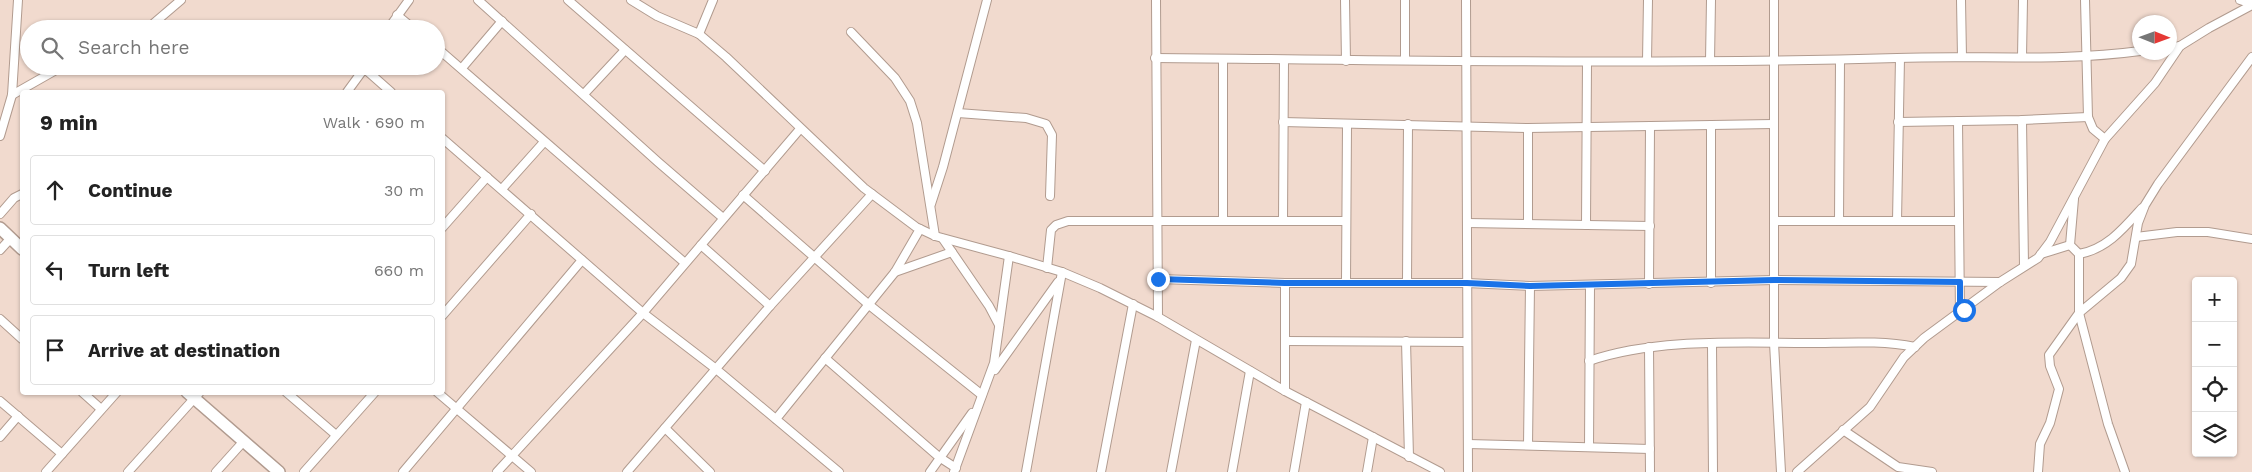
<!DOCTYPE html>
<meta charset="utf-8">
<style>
:root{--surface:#fff;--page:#f6f6f6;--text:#222;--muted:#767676;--line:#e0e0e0}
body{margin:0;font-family:"Work Sans",sans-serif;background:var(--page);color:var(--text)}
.controls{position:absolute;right:15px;bottom:15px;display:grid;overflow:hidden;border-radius:5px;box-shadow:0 1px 4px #0004}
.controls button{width:45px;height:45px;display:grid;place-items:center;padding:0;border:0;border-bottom:1px solid var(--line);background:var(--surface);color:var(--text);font:25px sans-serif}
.compass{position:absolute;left:2132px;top:15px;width:45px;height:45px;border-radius:50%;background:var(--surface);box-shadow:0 1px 4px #0004;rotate:91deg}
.stop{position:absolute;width:15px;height:15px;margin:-11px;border:4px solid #1a73e8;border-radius:50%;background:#fff}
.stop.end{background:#1a73e8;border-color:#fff;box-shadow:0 1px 5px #0008}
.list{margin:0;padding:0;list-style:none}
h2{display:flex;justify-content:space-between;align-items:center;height:65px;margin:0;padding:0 20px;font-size:21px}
h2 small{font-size:16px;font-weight:400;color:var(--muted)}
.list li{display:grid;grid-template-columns:32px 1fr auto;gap:15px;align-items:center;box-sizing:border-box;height:70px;margin:0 10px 10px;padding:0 10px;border:1px solid var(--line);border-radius:5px}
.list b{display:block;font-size:19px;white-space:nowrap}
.list em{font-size:16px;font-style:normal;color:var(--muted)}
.icon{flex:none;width:28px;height:28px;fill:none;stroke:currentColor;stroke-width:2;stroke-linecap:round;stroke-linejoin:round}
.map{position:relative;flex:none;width:2252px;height:472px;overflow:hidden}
.search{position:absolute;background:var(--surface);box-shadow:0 1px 4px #0004;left:20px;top:20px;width:425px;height:55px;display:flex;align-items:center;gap:12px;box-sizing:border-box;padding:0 18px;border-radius:28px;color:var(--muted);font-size:19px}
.panel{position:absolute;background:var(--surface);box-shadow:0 1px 4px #0004;left:20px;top:90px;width:425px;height:305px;border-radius:5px}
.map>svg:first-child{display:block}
</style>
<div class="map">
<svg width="2252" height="472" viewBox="0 0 2252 472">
<rect width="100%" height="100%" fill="#f1dace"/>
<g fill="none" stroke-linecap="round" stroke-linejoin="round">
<!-- street casing -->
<g stroke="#b19b8f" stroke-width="10">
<g id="street">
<path d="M478 0 658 162 723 218"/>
<path d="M568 0 765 171"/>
<path d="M631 0 657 16 699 34 726 57 864 188 916 227 935 236 1009 256 1062 272 1100 288 1158 317 1285 391 1440 472"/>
<path d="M1156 0 1158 317"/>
<path d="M1345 0 1346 61"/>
<path d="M1466 0 1468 472"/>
<path d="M1774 0V343L1781 472"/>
<path d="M1961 0 1962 57"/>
<path d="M2085 0 2088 117 2093 129 2105 139"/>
<path d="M2240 0 2252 4"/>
<path d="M397 15 414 29"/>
<path d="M147 29 181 0"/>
<path d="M388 29 409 0"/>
<path d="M851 32 895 78 910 101 917 123 935 236"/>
<path d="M699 34 713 0"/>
<path d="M436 47 685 263"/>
<path d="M2170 48 2180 46"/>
<path d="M2022 57 2023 0"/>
<path d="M1155 58C1403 60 1650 65 1897 58 1978 55 2060 62 2140 51"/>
<path d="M1223 59V220"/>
<path d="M1405 60V0"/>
<path d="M1647 61 1648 0"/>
<path d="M1710 61 1711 0"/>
<path d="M462 68 502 21"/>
<path d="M365 69 391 92"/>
<path d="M347 92 366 66"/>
<path d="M584 94 625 50"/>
<path d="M12 95 63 66"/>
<path d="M958 113 1026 118 1046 124 1052 135 1050 196"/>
<path d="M2022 120 2024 266"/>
<path d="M1958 121 1960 313"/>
<path d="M1283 122 1528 128 1773 124"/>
<path d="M1898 122 2022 120 2088 117"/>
<path d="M1711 125V283"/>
<path d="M1528 128V224"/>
<path d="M0 136 12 95 18 0"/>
<path d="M442 138 643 313 716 369 839 472"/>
<path d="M502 189 544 142"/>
<path d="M743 195 868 304 982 395"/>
<path d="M2074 199 2070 245 2079 254V313L2108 424 2125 472"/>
<path d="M931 204 943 167 987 0"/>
<path d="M0 214 14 198 22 194"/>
<path d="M1283 220 1284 60"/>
<path d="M1774 221H1959"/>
<path d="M1839 221 1840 60"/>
<path d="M1897 221 1900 58"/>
<path d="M1467 223 1650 226"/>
<path d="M1586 225 1587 62"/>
<path d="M442 228 487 177"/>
<path d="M2136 237 2177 232H2208L2252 239"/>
<path d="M943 239 989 306 999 325"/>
<path d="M701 245 770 306"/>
<path d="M0 250 11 238"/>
<path d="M2041 254 2070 245"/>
<path d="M2079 254C2107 249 2124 228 2142 208"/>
<path d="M1047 268 1051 230 1056 225 1068 221H1345"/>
<path d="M895 272 952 252"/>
<path d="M1158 279 1285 283H1467L1530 286 1774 280 2000 282"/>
<path d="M1346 282 1347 125"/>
<path d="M1407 282 1408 124"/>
<path d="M1649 284 1650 127"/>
<path d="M442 316 531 214"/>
<path d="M0 319 22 339"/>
<path d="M1285 341 1467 342"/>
<path d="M1406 341 1409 457"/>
<path d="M1712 345 1713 472"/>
<path d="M1649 347 1650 472"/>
<path d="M825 358 939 457 956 468"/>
<path d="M1589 361C1656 338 1738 343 1808 343 1844 343 1880 340 1915 347"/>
<path d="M995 370 1058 282"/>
<path d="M1285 391V283"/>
<path d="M82 392 101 409"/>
<path d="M286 392 336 435"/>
<path d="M437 392 531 472"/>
<path d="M0 401 62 454"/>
<path d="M776 419 895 272 920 229"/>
<path d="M665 428 710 472"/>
<path d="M1843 430 1898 467 1932 472"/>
<path d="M0 437 18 416"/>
<path d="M1468 444 1650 449"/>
<path d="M1528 445 1530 286"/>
<path d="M1589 447 1590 285"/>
<path d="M46 472 117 392"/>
<path d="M128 472 200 392"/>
<path d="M216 472 243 442"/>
<path d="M304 472 375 392"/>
<path d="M403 472 582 260"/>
<path d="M497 472 643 313 800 129"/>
<path d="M627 472 770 306 872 194"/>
<path d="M930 472 972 413"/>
<path d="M954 472 994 363 1009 256"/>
<path d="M1026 472 1062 272"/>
<path d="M1101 472 1133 304"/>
<path d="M1171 472 1196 340"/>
<path d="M1232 472 1250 371"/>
<path d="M1294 472 1306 402"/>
<path d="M1367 472 1373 437"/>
<path d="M1797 472 1870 407 1904 357 1924 338 2000 282 2038 258 2050 242 2105 139 2155 83 2180 46 2209 28 2252 5"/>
<path d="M2038 472 2040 444 2050 423 2059 389 2050 366 2049 355 2079 313 2121 278 2131 264 2138 223 2145 205 2158 184 2252 57"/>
</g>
</g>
<!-- secondary casing -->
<g stroke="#b19b8f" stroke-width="14">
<g id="secondary">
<path d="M0 228 22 249"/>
<path d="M187 392 279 472"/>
</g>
</g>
<!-- street -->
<use href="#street" stroke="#fff" stroke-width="8"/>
<!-- secondary -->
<use href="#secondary" stroke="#fff" stroke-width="11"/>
</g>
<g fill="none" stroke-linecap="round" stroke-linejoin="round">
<!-- route -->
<path stroke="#1a73e8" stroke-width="6" d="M1158 279 1285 283H1467L1530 286 1774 280 1960 282V313L1964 310"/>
</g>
</svg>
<div class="controls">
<button>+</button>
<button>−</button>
<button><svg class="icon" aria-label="locate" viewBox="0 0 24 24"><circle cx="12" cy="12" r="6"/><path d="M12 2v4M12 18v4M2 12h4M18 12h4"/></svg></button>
<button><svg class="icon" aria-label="layers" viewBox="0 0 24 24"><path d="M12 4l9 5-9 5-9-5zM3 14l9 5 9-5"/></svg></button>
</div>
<svg class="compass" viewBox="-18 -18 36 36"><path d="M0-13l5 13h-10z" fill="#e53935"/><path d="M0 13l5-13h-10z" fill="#767676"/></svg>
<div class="stop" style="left:1964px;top:310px"></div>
<div class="stop end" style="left:1158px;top:279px"></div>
<div class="search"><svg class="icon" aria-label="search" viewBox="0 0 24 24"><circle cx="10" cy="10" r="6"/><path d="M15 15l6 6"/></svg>Search here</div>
<section class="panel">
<h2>9 min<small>Walk · 690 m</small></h2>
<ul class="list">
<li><svg class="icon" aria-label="ahead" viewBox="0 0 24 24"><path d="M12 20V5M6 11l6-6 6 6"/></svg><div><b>Continue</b></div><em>30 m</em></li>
<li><svg class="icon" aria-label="left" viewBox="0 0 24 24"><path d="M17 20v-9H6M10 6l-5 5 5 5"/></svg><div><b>Turn left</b></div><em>660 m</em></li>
<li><svg class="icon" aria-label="arrive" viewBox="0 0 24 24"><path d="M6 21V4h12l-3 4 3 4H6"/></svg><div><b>Arrive at destination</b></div></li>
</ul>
</section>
</div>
